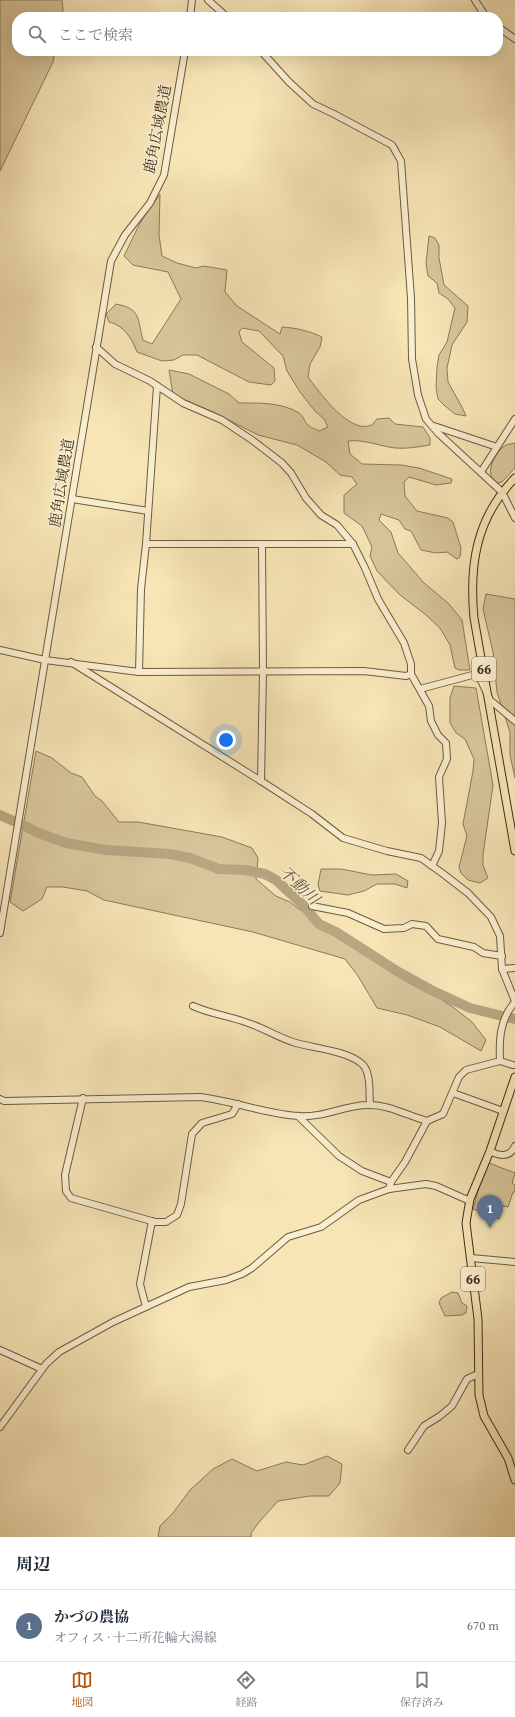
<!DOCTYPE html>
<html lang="ja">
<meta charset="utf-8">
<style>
:root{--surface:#fff;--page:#f6f6f7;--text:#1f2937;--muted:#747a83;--line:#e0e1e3;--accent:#b45309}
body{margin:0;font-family:"Gentium Book Plus","Noto Serif JP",serif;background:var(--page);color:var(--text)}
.you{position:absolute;left:226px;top:740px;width:14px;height:14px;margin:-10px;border:3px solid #fff;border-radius:50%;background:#1a73e8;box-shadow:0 0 0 6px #1a73e833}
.badge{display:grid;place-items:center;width:26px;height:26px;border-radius:50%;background:var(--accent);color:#fff;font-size:13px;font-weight:700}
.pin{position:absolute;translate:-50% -33px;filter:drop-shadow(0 1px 2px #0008)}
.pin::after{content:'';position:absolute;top:21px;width:14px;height:12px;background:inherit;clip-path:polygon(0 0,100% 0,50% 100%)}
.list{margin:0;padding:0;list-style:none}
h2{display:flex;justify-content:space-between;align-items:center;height:52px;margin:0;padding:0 16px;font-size:17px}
h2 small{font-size:13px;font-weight:400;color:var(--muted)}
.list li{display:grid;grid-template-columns:26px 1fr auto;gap:12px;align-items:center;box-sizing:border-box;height:72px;padding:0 16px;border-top:1px solid var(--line)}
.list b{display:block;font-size:15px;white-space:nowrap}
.list p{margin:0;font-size:13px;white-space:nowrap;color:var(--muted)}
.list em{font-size:13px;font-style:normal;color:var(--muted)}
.icon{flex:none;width:22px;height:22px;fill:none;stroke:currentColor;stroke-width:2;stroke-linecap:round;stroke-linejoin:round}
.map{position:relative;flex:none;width:515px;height:1537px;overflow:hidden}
.search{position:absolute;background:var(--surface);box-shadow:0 4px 16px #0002;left:12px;right:12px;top:12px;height:44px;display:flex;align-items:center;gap:10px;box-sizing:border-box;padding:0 14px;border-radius:16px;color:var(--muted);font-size:15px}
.sheet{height:124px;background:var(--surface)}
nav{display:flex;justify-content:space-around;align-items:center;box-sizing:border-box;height:56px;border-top:1px solid var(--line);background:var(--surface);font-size:11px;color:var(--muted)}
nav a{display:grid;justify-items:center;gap:2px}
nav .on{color:var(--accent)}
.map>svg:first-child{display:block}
</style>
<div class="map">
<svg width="515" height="1537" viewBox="0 0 515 1537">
<rect width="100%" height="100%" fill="#f7e5b6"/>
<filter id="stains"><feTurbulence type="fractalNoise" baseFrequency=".005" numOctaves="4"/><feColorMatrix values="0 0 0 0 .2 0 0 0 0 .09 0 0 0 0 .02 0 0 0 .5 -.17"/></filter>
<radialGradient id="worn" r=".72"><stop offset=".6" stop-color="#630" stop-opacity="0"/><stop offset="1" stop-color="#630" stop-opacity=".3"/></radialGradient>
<!-- green -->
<g fill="#d8c69b" stroke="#8b7a5a">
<path d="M0 0H62L63 9 62 17H17V51H55L53 62 0 171Z"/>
<path d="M160 194 159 235 162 256 177 263 196 268 204 266 227 270 225 292 237 306 280 334 282 327C297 328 309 331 322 337L320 347 310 364 308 377C320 393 340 421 360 426 364 427 369 426 372 425L377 419 389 418 395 424 423 427 430 438V445C418 447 406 449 395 448 379 446 363 439 348 441L350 454 362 464 401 465 419 468 452 479 451 483 436 485 409 477 404 482 405 496 417 511 448 518 453 522 461 548 460 557 457 559 447 552 436 553 421 550 411 531 405 529 399 520 381 514 379 520 391 532 398 553 412 569 423 582 449 604 462 620 470 670H459L455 668 450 645 440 628 426 615 399 594 377 571 370 556 372 547 362 526 344 513V495L357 484 352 477 340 475 326 462 297 445 258 435 211 411 173 395 169 370 189 374 229 394 239 403C259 403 281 402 299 413 304 416 304 422 308 425 311 428 316 429 319 431L328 427 324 419 315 411 300 392 287 371 283 356 259 331 242 328 239 332 242 342 274 368 275 381 271 385 249 382 197 355H183L174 360 162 361 137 352C132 339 124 325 109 322L106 314 116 304C142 309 137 319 143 340L152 344 181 299 168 272 133 265 124 256 140 223Z"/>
<path d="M429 236 435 238 439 245V258L444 285 468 306 467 322 452 345 447 368 448 382 462 407 466 416 455 414 445 406 438 399 436 387 437 367 439 355 447 342 455 308 448 299 439 293 437 283 428 276 426 263Z"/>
<path d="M515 443V468L502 482 497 483C484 475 493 456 503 447 506 444 511 444 515 443Z"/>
<path d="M486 594 515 599V778L510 755V732L497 692 493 652 483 609Z"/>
<path d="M454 686 476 688 493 785 483 855V865L488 878 480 883 468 880 461 873 459 867 467 836 463 824 473 771 474 759 465 739 456 733 450 723V698Z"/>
<path d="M36 751 52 758 71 773 82 777 95 796 102 801 119 822H138L200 833 222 837 252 848 258 858 256 879 276 896 290 902 316 922 453 1007 472 1022 486 1040 481 1051 440 1027 407 1015 377 1008 358 976 345 959 253 932 104 900 87 891 63 887H47L42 899 23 911 10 902Z"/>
<path d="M321 869H341L372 875 396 874 408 881 407 888 395 884H377L364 891 348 895 320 891 318 885Z"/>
<path d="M489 1163 515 1173 512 1183 515 1185V1192H513L508 1207 503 1206 499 1219 473 1209 479 1188Z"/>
<path d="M452 1292 458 1293 462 1303 467 1306 466 1313 462 1315 445 1316 439 1303 441 1298Z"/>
<path d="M327 1456 342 1464 340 1483 329 1496H310L278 1501 260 1521 251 1533V1537H158L160 1526 173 1513 190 1490 213 1469 232 1459 257 1471 286 1462 303 1465Z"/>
</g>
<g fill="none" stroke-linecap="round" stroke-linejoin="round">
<!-- river -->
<path stroke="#b8a681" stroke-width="10" d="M0 815 25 826 36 832 66 843 106 850 170 854 190 858 219 869 245 870 265 874 276 880 303 905 319 924 336 932 400 973 431 990 470 1008 515 1019"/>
<!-- minor casing -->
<g stroke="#6c5b40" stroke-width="8">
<g id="minor">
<path d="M208 0 227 17"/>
<path d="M475 0 486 17"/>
<path d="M190 17 192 0"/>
<path d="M498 27 515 39"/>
<path d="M261 51 289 82 313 104 334 114 392 145 401 161 411 298 412 359 418 395 426 419 438 433 502 492 515 518"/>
<path d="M96 347 115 364 150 381 183 403 222 420 252 440 282 463 291 473 306 498 321 515 337 525 353 544 365 568 378 599 404 643 411 664V674L429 706 431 721 438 735 446 743 447 759 439 777 442 823 439 851 432 866"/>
<path d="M434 426 497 447"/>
<path d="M481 472 515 419"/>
<path d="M72 499 148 511"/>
<path d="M146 544H353"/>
<path d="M0 650 45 660 139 672 364 671 406 676 411 674"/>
<path d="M71 662 261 781 312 814 343 838 387 851 421 858 442 873 468 893 491 917 500 936 502 969 515 1001"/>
<path d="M139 672 141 589 146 544 157 386"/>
<path d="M420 689 476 674 479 676 490 700 515 721"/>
<path d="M261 781 263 671 262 544"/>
<path d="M312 906 348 913 384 929 404 928 412 924 426 926 438 939 474 947 483 953 502 956"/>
<path d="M0 933 111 261 125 235 150 203 164 175 185 51"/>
<path d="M502 969 515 968"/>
<path d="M193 1006C211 1014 229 1016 248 1023 264 1028 279 1038 296 1043 313 1048 351 1051 364 1066 371 1076 369 1093 370 1105"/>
<path d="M500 1061C499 1039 500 1019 515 1002"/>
<path d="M453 1093 503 1111"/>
<path d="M83 1098 65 1175 66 1191 71 1198 155 1222H166L177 1215 181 1204 192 1134 202 1123 232 1114 238 1104"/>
<path d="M0 1099 4 1101 200 1097C234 1101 265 1114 299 1116 323 1118 345 1105 368 1105 388 1104 408 1116 427 1121"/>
<path d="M298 1116 339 1156 362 1171 391 1182"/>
<path d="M490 1151C499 1156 510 1158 515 1146"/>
<path d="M389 1189 391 1182 405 1162 427 1121 443 1114 459 1077 466 1070 500 1061 513 1065"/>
<path d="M471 1258 515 1262"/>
<path d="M146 1307 140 1284 152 1221"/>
<path d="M0 1350 42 1369"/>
<path d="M0 1427 46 1364 59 1352 113 1322 189 1287 226 1280 242 1274 252 1268 288 1237 321 1227 359 1200 389 1189 426 1184 436 1186 470 1201"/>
<path d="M408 1450 424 1426 440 1416 452 1406 467 1379 478 1374"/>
</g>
</g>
<!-- major casing -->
<g stroke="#3e2d19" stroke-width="9">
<g id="major">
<path d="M515 478C476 518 469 565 474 618L515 851"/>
<path d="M515 1077 490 1151 470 1199 466 1223 478 1319 479 1395 484 1416 508 1458 515 1480"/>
</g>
</g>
<!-- minor -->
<use href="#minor" stroke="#faeed0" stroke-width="6"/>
<!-- major -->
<use href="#major" stroke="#f7e5b6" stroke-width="7"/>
</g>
<g text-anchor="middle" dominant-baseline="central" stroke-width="3" stroke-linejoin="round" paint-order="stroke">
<!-- shield labels -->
<g fill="#faeed0" stroke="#766750" stroke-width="1">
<rect x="472" y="657" width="24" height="24" rx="3"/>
<rect x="461" y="1267" width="24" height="24" rx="3"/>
</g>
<g font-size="14" font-weight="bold" fill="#3e2d19">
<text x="484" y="669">66</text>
<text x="473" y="1279">66</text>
</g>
<!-- street labels -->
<g font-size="15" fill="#3e2d19" stroke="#faeed0">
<text transform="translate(157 129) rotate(-79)">鹿角広域農道</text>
<text transform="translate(61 483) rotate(-81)">鹿角広域農道</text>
</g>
<!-- water labels -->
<g font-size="16" font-style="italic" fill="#635138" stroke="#faeed0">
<text transform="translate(300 885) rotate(43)">不動川</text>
</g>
</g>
<rect width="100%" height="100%" filter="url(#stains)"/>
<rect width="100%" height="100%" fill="url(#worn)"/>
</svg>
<div class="you"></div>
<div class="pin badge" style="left:490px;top:1228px;background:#5c6f8a">1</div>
<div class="search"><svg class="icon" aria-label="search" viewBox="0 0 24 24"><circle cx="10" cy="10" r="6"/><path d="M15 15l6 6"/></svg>ここで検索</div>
</div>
<section class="sheet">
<h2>周辺<small></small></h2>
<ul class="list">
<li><span class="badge" style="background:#5c6f8a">1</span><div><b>かづの農協</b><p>オフィス · 十二所花輪大湯線</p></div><em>670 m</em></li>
</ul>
</section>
<nav>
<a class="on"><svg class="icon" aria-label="map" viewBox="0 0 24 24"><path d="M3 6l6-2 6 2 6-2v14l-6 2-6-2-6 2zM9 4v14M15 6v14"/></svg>地図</a>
<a><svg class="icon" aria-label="directions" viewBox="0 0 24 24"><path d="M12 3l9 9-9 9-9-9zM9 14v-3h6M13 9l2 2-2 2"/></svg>経路</a>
<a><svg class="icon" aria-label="saved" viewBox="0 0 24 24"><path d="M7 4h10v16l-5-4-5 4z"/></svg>保存済み</a>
</nav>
